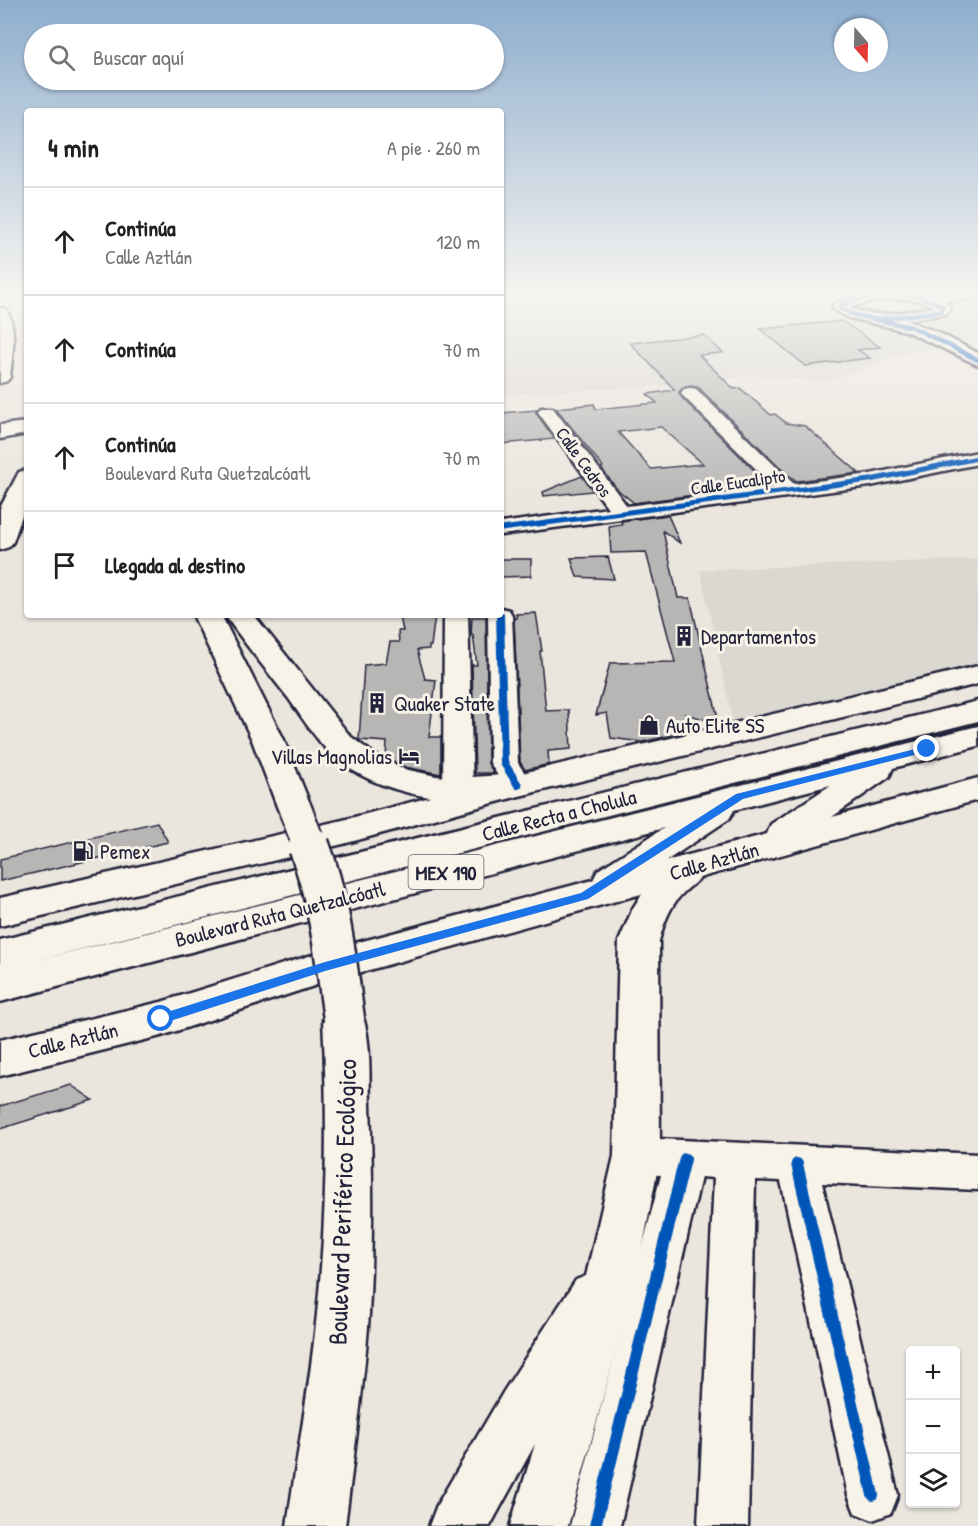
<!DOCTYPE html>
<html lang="es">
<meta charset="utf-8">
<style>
:root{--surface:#fff;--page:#f6f6f6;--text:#202124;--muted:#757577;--line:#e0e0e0}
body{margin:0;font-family:"Patrick Hand",sans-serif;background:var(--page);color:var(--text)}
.controls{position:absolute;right:18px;bottom:18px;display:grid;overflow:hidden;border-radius:6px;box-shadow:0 2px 4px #0004}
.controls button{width:54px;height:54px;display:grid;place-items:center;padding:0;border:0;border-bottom:2px solid var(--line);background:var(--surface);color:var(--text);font:30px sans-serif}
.compass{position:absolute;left:834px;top:18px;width:54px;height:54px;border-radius:50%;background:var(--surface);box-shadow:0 2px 4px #0004;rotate:160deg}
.stop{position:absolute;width:18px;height:18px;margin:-14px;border:4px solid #1a73e8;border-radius:50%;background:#fff}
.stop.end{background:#1a73e8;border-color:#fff;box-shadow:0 2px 6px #0008}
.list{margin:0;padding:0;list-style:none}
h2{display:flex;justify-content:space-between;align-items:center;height:78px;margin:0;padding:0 24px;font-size:26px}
h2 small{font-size:20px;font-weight:400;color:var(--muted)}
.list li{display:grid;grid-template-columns:39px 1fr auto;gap:18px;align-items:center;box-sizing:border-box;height:108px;padding:0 24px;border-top:2px solid var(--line)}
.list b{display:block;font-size:22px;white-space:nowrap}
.list p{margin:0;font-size:20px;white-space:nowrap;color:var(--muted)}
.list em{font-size:20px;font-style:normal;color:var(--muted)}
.icon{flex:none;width:33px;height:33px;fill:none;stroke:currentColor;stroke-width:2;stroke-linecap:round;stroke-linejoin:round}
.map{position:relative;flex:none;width:978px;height:1526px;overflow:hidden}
.search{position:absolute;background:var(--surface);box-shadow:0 2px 4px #0004;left:24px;top:24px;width:480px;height:66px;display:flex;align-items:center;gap:15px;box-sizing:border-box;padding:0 21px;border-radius:33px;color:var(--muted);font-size:22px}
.panel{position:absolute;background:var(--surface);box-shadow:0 2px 4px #0004;left:24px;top:108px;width:480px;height:510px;border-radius:6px}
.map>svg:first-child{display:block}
</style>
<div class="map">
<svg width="978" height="1526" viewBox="0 0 978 1526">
<rect width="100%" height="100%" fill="#eae6de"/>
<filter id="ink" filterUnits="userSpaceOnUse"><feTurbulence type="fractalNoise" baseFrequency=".0167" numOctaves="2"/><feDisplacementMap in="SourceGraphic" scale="12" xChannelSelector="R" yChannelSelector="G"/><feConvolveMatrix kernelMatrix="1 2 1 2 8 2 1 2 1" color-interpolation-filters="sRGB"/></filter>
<g filter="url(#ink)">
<!-- built -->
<g fill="#dbd8d2">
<path d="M501 291H978V341L904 353 826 382 759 375 658 386 501 395Z"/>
<path d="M978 559V665L733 722 700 570Z"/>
</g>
<!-- building -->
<g fill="#b8b6b5" stroke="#22223b" stroke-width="1.5" fill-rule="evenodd">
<path d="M842 321 880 347 858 350 870 358 806 366 760 329Z"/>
<path d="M704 335 723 353 699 355 734 389 740 388 771 415 775 414 786 423 805 426 859 473 797 481 787 474 698 387 690 386 684 387 679 392 682 398 769 485 634 503 617 489 601 468 603 467 556 408 594 404 596 409 657 403 647 394 675 390 630 343ZM661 427 703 464 651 469 618 432Z"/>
<path d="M537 410 536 413 555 439 501 444V413Z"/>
<path d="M582 476 593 491 544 496 543 492Z"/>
<path d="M668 515 680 543 663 531 678 598H690L719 723 685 714 691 731 642 742 611 738 607 713 596 715 610 663 675 662 646 552 611 553 609 526 622 524 621 521Z"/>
<path d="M608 557 614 579 577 577 571 558Z"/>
<path d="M501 559H531V576L501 577Z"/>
<path d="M536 613 542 651H540L546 711 569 710 571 749 548 751 549 764 525 770 520 762 514 618H517L516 614Z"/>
<path d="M407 615H435L431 646H429V649L417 650 425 679 436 680 429 737H441V774L405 767 386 758 387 742 359 740 364 665 386 663 390 642H399L398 631H403L400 617Z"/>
<path d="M472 617H486L488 763 494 773H475L472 665H477L473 635H471Z"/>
<path d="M157 822 168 842 0 881V859Z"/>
<path d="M71 1085 93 1100 0 1129V1106Z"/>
</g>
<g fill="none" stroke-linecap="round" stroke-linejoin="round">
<!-- minor casing -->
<g stroke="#22223b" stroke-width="5">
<g id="minor">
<path d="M877 291 926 294 978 291V297L944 301 951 307 946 314 906 320 937 332 978 353V365L906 331 849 318 832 308 836 302ZM878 300C896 299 918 297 934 307 906 311 875 321 849 307Z"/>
<path d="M690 388 696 389 794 484 870 474 978 452V464L870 486 501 535V523L608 508 538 412 541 408H553L627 506 774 487 684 397 681 393 684 389Z"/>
<path d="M501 608 509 610 512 615 518 763 533 785 528 792 518 795 508 792 490 763 488 615H501Z"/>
<path d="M444 615H468L473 789 468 796 458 799 448 796 443 789Z"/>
<path d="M637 1138 978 1154V1190L822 1183 898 1495 891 1513 873 1520 855 1513 848 1495 781 1181 755 1180 748 1526H698L714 1178 701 1177 620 1526H570L661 1175 637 1174 623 1169 617 1156 623 1143Z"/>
</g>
</g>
<!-- major casing -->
<g stroke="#22223b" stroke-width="5">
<g id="major">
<path d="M978 666V684L519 796 343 844 0 926V898L343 820 518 774Z"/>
<path d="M978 701V721L38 960 978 726V746L893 768 889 777 832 817 978 778V800L326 982 161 1036 0 1076V1040L161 1002 325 951 593 880 598 870 664 828 0 1002V940ZM831 785 771 824 767 834 666 861 729 819 734 810Z"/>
</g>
</g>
<!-- highway casing -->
<g stroke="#22223b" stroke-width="5">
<g id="highway">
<path d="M0 308 6 309C18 328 12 357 10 377L7 381 0 383Z"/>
<path d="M27 422V434L0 439V425Z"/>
<path d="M27 470V501L13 542 9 547 0 550V508L19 472Z"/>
<path d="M193 615H221L284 740 312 809 307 817 295 821 283 817 278 809 252 740Z"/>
<path d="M225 615H254L350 736 375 755 404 769 436 776 458 778 518 774 530 777 535 785 530 793C468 810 374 798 327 750 313 735 301 716 289 699 267 671 245 644 225 615Z"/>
<path d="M690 855 703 859 708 868C702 878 694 883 685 891 670 905 664 922 659 941L660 1156 639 1266 568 1526H510L535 1444 490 1526H429L437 1505 504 1391 576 1280 586 1276 614 1156 619 941 633 908 650 881 677 859Z"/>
<path d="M344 1002 359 1007C372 1033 369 1076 370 1105 373 1175 373 1245 369 1314 364 1385 354 1455 345 1526H287C297 1456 310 1385 317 1314 327 1216 328 1117 323 1019L329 1007Z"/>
</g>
</g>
<!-- minor -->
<use href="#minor" fill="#f7f3e8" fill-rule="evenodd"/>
<!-- major -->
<use href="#major" fill="#f7f3e8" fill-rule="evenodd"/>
<!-- highway -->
<use href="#highway" fill="#f7f3e8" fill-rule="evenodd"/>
<!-- highway-bridge-far1 casing -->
<g stroke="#22223b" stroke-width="36" stroke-linecap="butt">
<path id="highway-bridge-far1" d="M295 809 310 847"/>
</g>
<!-- highway-bridge casing -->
<g stroke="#22223b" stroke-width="45" stroke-linecap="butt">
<path id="highway-bridge" d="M309 846C330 901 336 961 344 1019"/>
</g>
<!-- highway-bridge-far1 -->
<use href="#highway-bridge-far1" stroke="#f7f3e8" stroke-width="32"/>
<!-- highway-bridge -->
<use href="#highway-bridge" stroke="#f7f3e8" stroke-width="40"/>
<!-- cycleway-far3 casing -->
<g stroke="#f7f3e8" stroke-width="7">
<path id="cycleway-far3" d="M881 319 941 311 943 307C914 288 872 293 841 305L840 308 854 315 912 327 978 360"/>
</g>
<!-- cycleway-far2 casing -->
<g stroke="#f7f3e8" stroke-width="8">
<path id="cycleway-far2" d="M501 529 870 480 978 458"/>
</g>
<!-- cycleway-far1 casing -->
<g stroke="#f7f3e8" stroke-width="11">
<path id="cycleway-far1" d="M500 615 504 763 518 785"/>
</g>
<!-- cycleway casing -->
<g stroke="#f7f3e8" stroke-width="16">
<g id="cycleway">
<path d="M797 1164 873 1495"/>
<path d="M595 1526 685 1159"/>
</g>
</g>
<!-- cycleway-far3 -->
<use href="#cycleway-far3" stroke="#0057b8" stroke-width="4.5"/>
<!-- cycleway-far2 -->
<use href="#cycleway-far2" stroke="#0057b8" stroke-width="5"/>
<!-- cycleway-far1 -->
<use href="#cycleway-far1" stroke="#0057b8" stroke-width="8"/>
<!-- cycleway -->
<use href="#cycleway" stroke="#0057b8" stroke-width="12"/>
</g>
</g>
<!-- sky -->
<linearGradient id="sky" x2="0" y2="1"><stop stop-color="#8dadce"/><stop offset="0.58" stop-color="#f6f4f0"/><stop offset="1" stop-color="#f6f4f0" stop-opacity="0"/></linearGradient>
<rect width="978" height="505" fill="url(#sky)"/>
<!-- route -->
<path fill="#1a73e8" d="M927 746 932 749 930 751 743 799 588 899 325 971 161 1024 154 1019 161 1014 325 962 581 893 736 794Z"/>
<!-- icons -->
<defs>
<g id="building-bare" transform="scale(1.62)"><path d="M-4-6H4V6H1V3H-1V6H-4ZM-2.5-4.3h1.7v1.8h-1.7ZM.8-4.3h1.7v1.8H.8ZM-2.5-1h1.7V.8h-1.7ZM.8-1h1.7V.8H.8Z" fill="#22223b" stroke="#f7f3e8" stroke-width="2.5" paint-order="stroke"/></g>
<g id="shop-bare" transform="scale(1.62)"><path d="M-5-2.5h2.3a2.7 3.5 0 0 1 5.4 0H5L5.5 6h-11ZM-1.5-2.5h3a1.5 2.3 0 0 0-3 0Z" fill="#22223b" stroke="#f7f3e8" stroke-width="2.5" paint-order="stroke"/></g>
<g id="hotel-bare" transform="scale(1.62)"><path d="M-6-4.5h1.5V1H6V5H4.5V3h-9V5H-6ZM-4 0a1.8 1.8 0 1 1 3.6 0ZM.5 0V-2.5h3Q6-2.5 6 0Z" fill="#22223b" stroke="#f7f3e8" stroke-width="2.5" paint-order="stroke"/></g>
<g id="fuel-bare" transform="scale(1.62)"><path d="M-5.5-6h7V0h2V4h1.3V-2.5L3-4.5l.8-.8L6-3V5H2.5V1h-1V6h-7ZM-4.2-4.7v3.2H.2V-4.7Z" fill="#22223b" stroke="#f7f3e8" stroke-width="2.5" paint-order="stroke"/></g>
</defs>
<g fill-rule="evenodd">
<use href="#building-bare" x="684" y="636"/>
<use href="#building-bare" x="377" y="703"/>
<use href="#shop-bare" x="649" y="725"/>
<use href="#hotel-bare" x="409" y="756"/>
<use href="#fuel-bare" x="83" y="851"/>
</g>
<g text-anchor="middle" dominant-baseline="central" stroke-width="6" stroke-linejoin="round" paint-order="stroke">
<!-- far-street labels -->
<g font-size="18" fill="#22223b" stroke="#f7f3e8">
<text transform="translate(584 462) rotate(54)">Calle Cedros</text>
<text transform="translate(738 482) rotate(-8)">Calle Eucalipto</text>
</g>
<!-- shield labels -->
<rect fill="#f7f3e8" stroke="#62616f" stroke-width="1.5" x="408.5" y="855" width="75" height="34" rx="4.5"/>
<g font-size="20" font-weight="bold" fill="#22223b">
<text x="446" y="872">MEX 190</text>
</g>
<!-- poi labels -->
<g font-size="21" fill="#22223b" stroke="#f7f3e8" text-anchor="start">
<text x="701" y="636">Departamentos</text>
<text x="394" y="703">Quaker State</text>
<text x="666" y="725">Auto Elite SS</text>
<text x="392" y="756" text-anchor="end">Villas Magnolias</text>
<text x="100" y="851">Pemex</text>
</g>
<!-- street labels -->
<g font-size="21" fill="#22223b" stroke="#f7f3e8">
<text transform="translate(559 815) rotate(-14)">Calle Recta a Cholula</text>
<text transform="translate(714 861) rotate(-16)">Calle Aztlán</text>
<text transform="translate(280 914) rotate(-14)">Boulevard Ruta Quetzalcóatl</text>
<text transform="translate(73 1040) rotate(-14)">Calle Aztlán</text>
</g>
<!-- near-street labels -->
<g font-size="26" fill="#22223b" stroke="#f7f3e8">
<text transform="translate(342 1202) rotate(-88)">Boulevard Periférico Ecológico</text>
</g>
</g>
</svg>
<div class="controls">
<button>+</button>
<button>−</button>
<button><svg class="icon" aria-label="layers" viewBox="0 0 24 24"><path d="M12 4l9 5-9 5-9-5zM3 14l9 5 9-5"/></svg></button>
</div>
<svg class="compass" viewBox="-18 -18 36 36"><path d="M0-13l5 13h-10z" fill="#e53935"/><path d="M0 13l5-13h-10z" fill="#757577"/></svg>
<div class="stop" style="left:161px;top:1019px"></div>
<div class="stop end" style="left:927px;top:749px"></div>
<div class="search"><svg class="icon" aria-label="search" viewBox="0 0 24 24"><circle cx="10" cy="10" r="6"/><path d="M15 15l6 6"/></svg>Buscar aquí</div>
<section class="panel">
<h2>4 min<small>A pie · 260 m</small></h2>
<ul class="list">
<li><svg class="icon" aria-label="ahead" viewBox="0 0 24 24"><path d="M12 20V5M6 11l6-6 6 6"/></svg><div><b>Continúa</b><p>Calle Aztlán</p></div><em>120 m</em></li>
<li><svg class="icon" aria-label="ahead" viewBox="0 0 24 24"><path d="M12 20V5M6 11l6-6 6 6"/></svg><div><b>Continúa</b></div><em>70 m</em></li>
<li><svg class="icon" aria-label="ahead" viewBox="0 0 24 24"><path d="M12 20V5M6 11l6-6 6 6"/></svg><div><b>Continúa</b><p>Boulevard Ruta Quetzalcóatl</p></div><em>70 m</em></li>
<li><svg class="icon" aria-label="arrive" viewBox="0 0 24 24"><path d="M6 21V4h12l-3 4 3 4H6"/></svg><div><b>Llegada al destino</b></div></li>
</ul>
</section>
</div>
